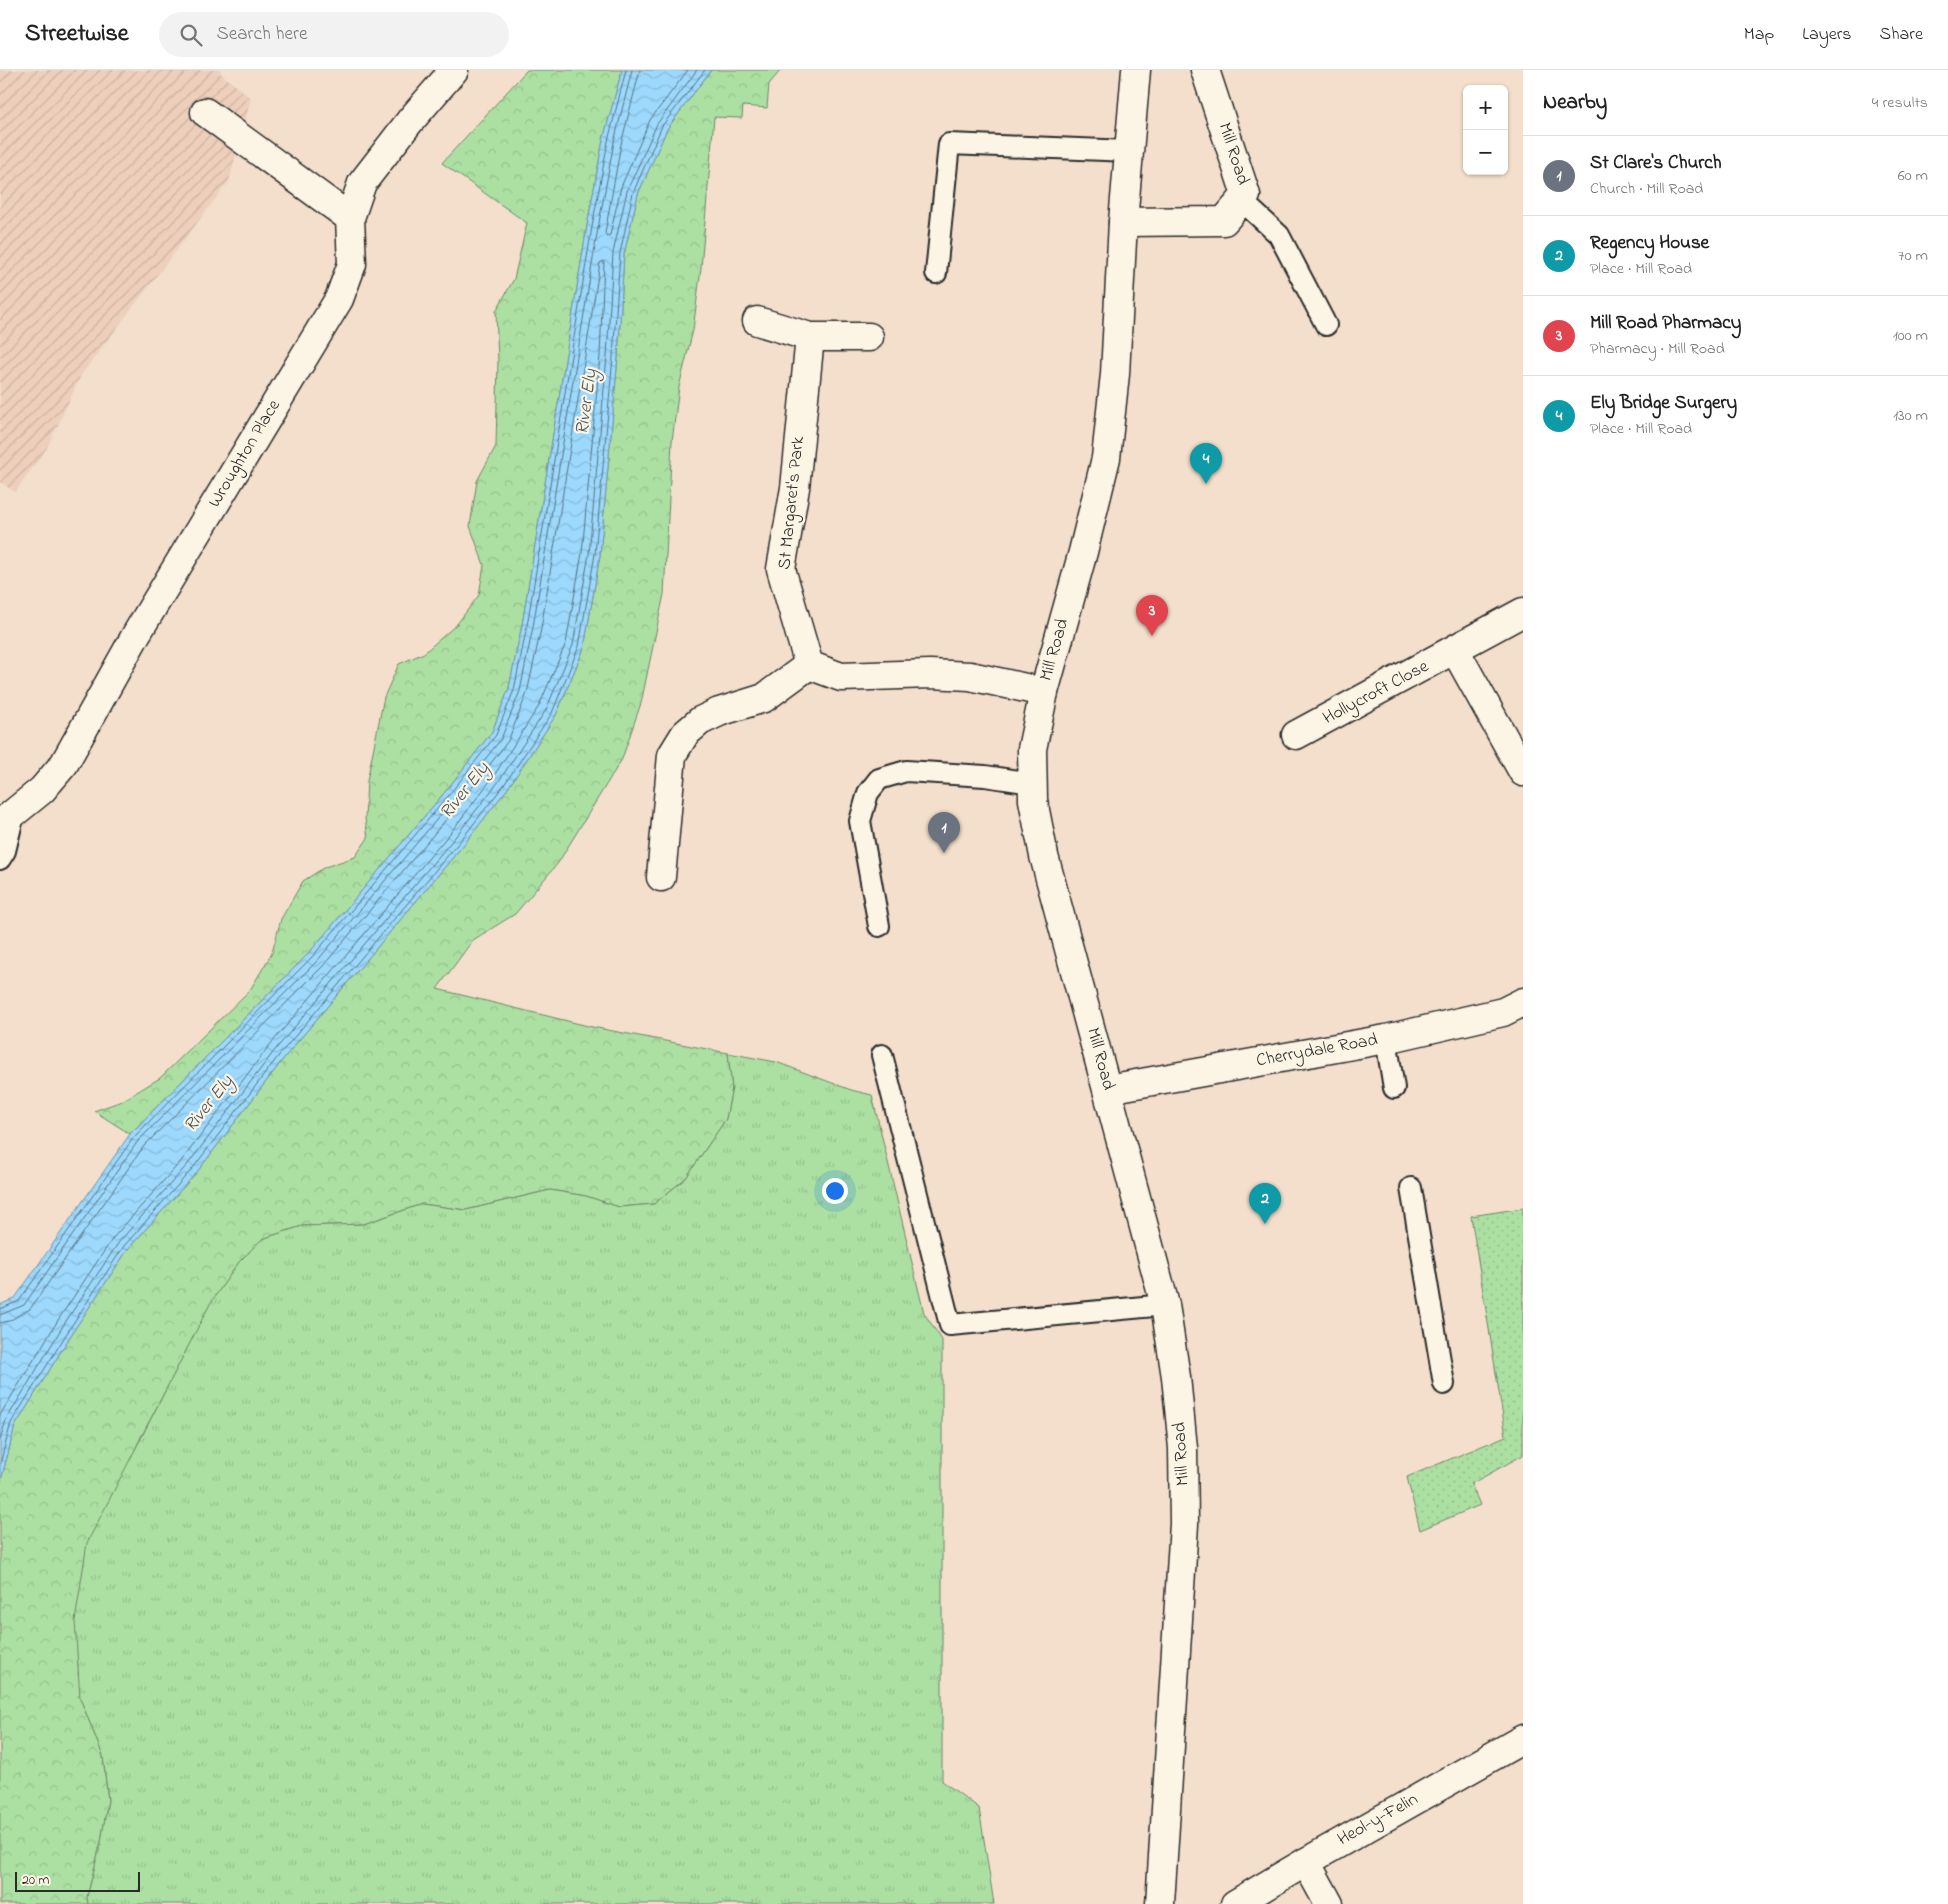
<!DOCTYPE html>
<meta charset="utf-8">
<style>
:root{--surface:#fff;--page:#f2f2f2;--text:#222;--muted:#767676;--line:#e0e0e0;--accent:#2b2b2b}
body{margin:0;font-family:"Indie Flower",sans-serif;background:var(--page);color:var(--text)}
.controls{position:absolute;right:15px;top:15px;display:grid;overflow:hidden;border-radius:8px;box-shadow:0 1px 4px #0004}
.controls button{width:45px;height:45px;display:grid;place-items:center;padding:0;border:0;border-bottom:1px solid var(--line);background:var(--surface);color:var(--text);font:25px sans-serif}
.scale{position:absolute;left:15px;bottom:12px;width:125px;box-sizing:border-box;padding-left:5px;border:2px solid #2b2b2b;border-top:0;font-size:14px;line-height:18px;white-space:nowrap;color:#2b2b2b;-webkit-text-stroke:4px #fcf5e5;paint-order:stroke}
.you{position:absolute;left:834px;top:1120px;width:18px;height:18px;margin:-12px;border:4px solid #fff;border-radius:50%;background:#1a73e8;box-shadow:0 0 0 8px #1a73e833}
.badge{display:grid;place-items:center;width:32px;height:32px;border-radius:50%;background:var(--accent);color:#fff;font-size:16px;font-weight:700}
.pin{position:absolute;translate:-50% -41px;filter:drop-shadow(0 1px 2px #0008)}
.pin::after{content:'';position:absolute;top:26px;width:18px;height:15px;background:inherit;clip-path:polygon(0 0,100% 0,50% 100%)}
.list{margin:0;padding:0;list-style:none}
h2{display:flex;justify-content:space-between;align-items:center;height:65px;margin:0;padding:0 20px;font-size:21px}
h2 small{font-size:16px;font-weight:400;color:var(--muted)}
.list li{display:grid;grid-template-columns:32px 1fr auto;gap:15px;align-items:center;box-sizing:border-box;height:80px;padding:0 20px;border-top:1px solid var(--line)}
.list b{display:block;font-size:19px;white-space:nowrap}
.list p{margin:0;font-size:16px;white-space:nowrap;color:var(--muted)}
.list em{font-size:16px;font-style:normal;color:var(--muted)}
.icon{flex:none;width:28px;height:28px;fill:none;stroke:currentColor;stroke-width:2;stroke-linecap:round;stroke-linejoin:round}
.map{position:relative;flex:none;width:1523px;height:1834px;overflow:hidden}
header{display:flex;align-items:center;gap:30px;box-sizing:border-box;height:70px;padding:0 25px;background:var(--surface);border-bottom:1px solid var(--line)}
header strong{font-size:24px}
nav{display:flex;gap:28px;margin-inline-start:auto;font-size:18px}
.search{width:350px;height:45px;background:var(--page);display:flex;align-items:center;gap:12px;box-sizing:border-box;padding:0 18px;border-radius:28px;color:var(--muted);font-size:19px}
main{display:flex}
aside{flex:1;background:var(--surface)}
.map>svg:first-child{display:block}
</style>
<header>
<strong>Streetwise</strong>
<div class="search"><svg class="icon" aria-label="search" viewBox="0 0 24 24"><circle cx="10" cy="10" r="6"/><path d="M15 15l6 6"/></svg>Search here</div>
<nav><a>Map</a><a>Layers</a><a>Share</a></nav>
</header>
<main>
<div class="map">
<svg width="1523" height="1834" viewBox="0 0 1523 1834">
<defs>
<pattern id="industrial-furrows" width="10" height="10" patternUnits="userSpaceOnUse" patternTransform="scale(1.25)"><rect width="10" height="10" fill="#edcfbb"/><path d="M-1 1l2-2M0 10L10 0M9 11l2-2" fill="none" stroke="#cbb2a1"/></pattern>
<pattern id="grass-dots" width="8" height="8" patternUnits="userSpaceOnUse" patternTransform="scale(1.25)"><rect width="8" height="8" fill="#ace0a2"/><path d="M2 2h.1M6 6h.1" fill="none" stroke="#94c08c" stroke-width="1.8" stroke-linecap="round"/></pattern>
<pattern id="forest-crowns" width="20" height="18" patternUnits="userSpaceOnUse" patternTransform="scale(1.25)"><rect width="20" height="18" fill="#ace0a2"/><path d="M2 6a3 3 0 1 1 6 0M12 15a3 3 0 1 1 6 0" fill="none" stroke="#94c08c"/></pattern>
<pattern id="park-tufts" width="24" height="20" patternUnits="userSpaceOnUse" patternTransform="scale(1.25)"><rect width="24" height="20" fill="#ace0a2"/><path d="M3 7l-1-3M5 7V3M7 7l1-3M15 17l-1-3M17 17v-4M19 17l1-3" fill="none" stroke="#94c08c"/></pattern>
<pattern id="water-waves" width="16" height="10" patternUnits="userSpaceOnUse" patternTransform="scale(1.25)"><rect width="16" height="10" fill="#9cd9fd"/><path d="M0 5q4-4 8 0t8 0" fill="none" stroke="#87bad9"/></pattern>
</defs>
<rect width="100%" height="100%" fill="#f3dfcc"/>
<filter id="ink" filterUnits="userSpaceOnUse"><feTurbulence type="fractalNoise" baseFrequency=".02" numOctaves="2"/><feDisplacementMap in="SourceGraphic" scale="10" xChannelSelector="R" yChannelSelector="G"/><feConvolveMatrix kernelMatrix="1 2 1 2 8 2 1 2 1" color-interpolation-filters="sRGB"/></filter>
<g filter="url(#ink)">
<!-- industrial -->
<path fill="url(#industrial-furrows)" d="M0 0H221L220 3 251 28 229 111 81 305 47 378 15 422 0 412Z"/>
<!-- grass -->
<path fill="url(#grass-dots)" stroke="#6c8666" d="M1523 1138V1385L1471 1414 1480 1435 1420 1460 1407 1407 1506 1366 1471 1146Z"/>
<!-- forest -->
<g fill="url(#forest-crowns)" stroke="#6c8666">
<path d="M527 0H622L603 70 587 156 522 555 509 618 492 662 445 722 309 883 130 1064 94 1041 122 1031 160 1008 250 920 272 883 281 849 303 811 325 797 355 787 368 768 365 748 367 711 384 627 399 594 424 583 457 554 479 525 484 495 470 456 477 411 496 376 498 291 496 241 514 209 527 153 442 93Z"/>
<path d="M711 0H781L769 14 767 38 743 36 742 48 714 47 701 198 693 260 679 317 672 371 664 524 641 633 622 689 558 793 515 844 473 870 437 919 592 957 728 983 732 1018 726 1049 686 1108 654 1134 619 1137 586 1126 550 1120 466 1140 422 1134 364 1154 302 1156 262 1169 239 1192 211 1233 137 1375 80 1628 103 1686 108 1730 101 1772 87 1827 88 1834H0V1414L15 1356 76 1257 128 1179 197 1102 284 988 465 773 508 718 556 645 584 578 600 485 618 287 624 184 638 124 667 59Z"/>
</g>
<!-- park -->
<path fill="url(#park-tufts)" stroke="#6c8666" d="M728 983 776 992 851 1020 872 1025 924 1243 942 1270V1711L979 1738 994 1834H88L87 1827 101 1772 108 1730 103 1686 80 1628 75 1551 87 1473 211 1232 239 1192 262 1169 302 1156 364 1154 422 1134 466 1140 550 1120 586 1126 619 1137 654 1134 686 1108 726 1049 732 1018Z"/>
<!-- water -->
<path fill="url(#water-waves)" stroke="#6f93a9" d="M622 0H711L667 59 638 124 624 184 618 287 600 485 584 578 556 645 508 718 465 773 284 988 197 1102 128 1179 76 1257 15 1356 0 1414V1235L15 1228 130 1064 309 883 445 722 492 662 509 618 522 555 587 156 603 70Z"/>
<g fill="none" stroke-linecap="round" stroke-linejoin="round">
<!-- shore -->
<g stroke="#58717f" stroke-width="1">
<path d="M640 0 621 74 605 163 607 166 610 165 621 117 650 50 688 0"/>
<path d="M0 1239 19 1231 134 1067 312 887 449 725 496 665 514 620 527 556 592 157 608 71 626 0"/>
<path d="M0 1245 24 1235 138 1071 317 891 454 729 501 669 520 621 533 557 598 158 614 72 632 0"/>
<path d="M0 1253 9 1251 30 1239 144 1076 323 896 460 733 508 671 527 623 541 559 600 193 604 191 600 286 582 483 566 573 539 636 493 707 451 762 269 976 182 1090 113 1168 60 1247 0 1345"/>
<path d="M0 1370 6 1350 66 1251 119 1172 188 1094 275 980 456 766 499 711 546 640 573 575 589 484 607 286 613 183 627 121 657 54 697 0"/>
<path d="M0 1394 11 1353 72 1255 124 1176 193 1098 280 984 461 770 504 715 552 643 579 576 595 484 613 287 620 183 633 123 662 56 705 0"/>
</g>
<!-- lane casing -->
<g stroke="#2b2b2b" stroke-width="24">
<g id="lane">
<path d="M1241 130 1279 165 1326 255"/>
<path d="M936 203 949 74 1130 81"/>
<path d="M0 789 5 781 14 744"/>
<path d="M879 856 860 751 868 723 879 709 906 701 985 706 1032 713"/>
<path d="M1386 969 1394 1018"/>
<path d="M882 985 950 1255 1165 1235"/>
<path d="M1411 1118 1444 1314"/>
</g>
</g>
<!-- street casing -->
<g stroke="#2b2b2b" stroke-width="31">
<g id="street">
<path d="M1136 0 1123 152 1115 304 1106 388 1083 482 1044 622 1032 679 1033 730 1044 786 1165 1235 1176 1307 1183 1378 1184 1454 1160 1834"/>
<path d="M205 42 350 148"/>
<path d="M1123 152 1224 151 1246 125 1205 0"/>
<path d="M757 251 810 267H869"/>
<path d="M810 267 795 418 781 499 809 595 841 607 930 604 970 606 1044 622"/>
<path d="M1455 580 1523 702"/>
<path d="M1296 665 1523 542"/>
<path d="M0 754 42 720 64 694 137 563 339 229 352 194 350 148 362 113 410 51 454 0"/>
<path d="M661 807 672 685 685 664 700 651 719 642 764 628 809 595"/>
<path d="M1108 1019 1386 969 1503 942 1523 932"/>
<path d="M1306 1792 1329 1834"/>
<path d="M1235 1834 1306 1792 1523 1669"/>
</g>
</g>
<!-- lane -->
<use href="#lane" stroke="#fcf5e5" stroke-width="20"/>
<!-- street -->
<use href="#street" stroke="#fcf5e5" stroke-width="28"/>
</g>
</g>
<g text-anchor="middle" dominant-baseline="central" stroke-width="4.5" stroke-linejoin="round" paint-order="stroke">
<!-- street labels -->
<g font-size="18" fill="#2b2b2b" stroke="#fcf5e5">
<text transform="translate(1233 84) rotate(72)">Mill Road</text>
<text transform="translate(245 384) rotate(-59)">Wroughton Place</text>
<text transform="translate(792 433) rotate(-84)">St Margaret's Park</text>
<text transform="translate(1055 580) rotate(-74)">Mill Road</text>
<text transform="translate(1376 623) rotate(-28)">Hollycroft Close</text>
<text transform="translate(1317 981) rotate(-10)">Cherrydale Road</text>
<text transform="translate(1100 989) rotate(75)">Mill Road</text>
<text transform="translate(1182 1384) rotate(-93)">Mill Road</text>
<text transform="translate(1378 1750) rotate(-29)">Heol-y-Felin</text>
</g>
<!-- water labels -->
<g font-size="19" font-style="italic" fill="#475660" stroke="#fcf5e5">
<text transform="translate(587 332) rotate(-82)">River Ely</text>
<text transform="translate(465 721) rotate(-51)">River Ely</text>
<text transform="translate(209 1034) rotate(-51)">River Ely</text>
</g>
</g>
</svg>
<div class="controls">
<button>+</button>
<button>−</button>
</div>
<div class="scale">20 m</div>
<div class="you"></div>
<div class="pin badge" style="left:944px;top:783px;background:#6b7280">1</div>
<div class="pin badge" style="left:1265px;top:1154px;background:#0f9aa8">2</div>
<div class="pin badge" style="left:1152px;top:566px;background:#e0444e">3</div>
<div class="pin badge" style="left:1206px;top:414px;background:#0f9aa8">4</div>
</div>
<aside>
<h2>Nearby<small>4 results</small></h2>
<ul class="list">
<li><span class="badge" style="background:#6b7280">1</span><div><b>St Clare's Church</b><p>Church · Mill Road</p></div><em>60 m</em></li>
<li><span class="badge" style="background:#0f9aa8">2</span><div><b>Regency House</b><p>Place · Mill Road</p></div><em>70 m</em></li>
<li><span class="badge" style="background:#e0444e">3</span><div><b>Mill Road Pharmacy</b><p>Pharmacy · Mill Road</p></div><em>100 m</em></li>
<li><span class="badge" style="background:#0f9aa8">4</span><div><b>Ely Bridge Surgery</b><p>Place · Mill Road</p></div><em>130 m</em></li>
</ul>
</aside>
</main>
